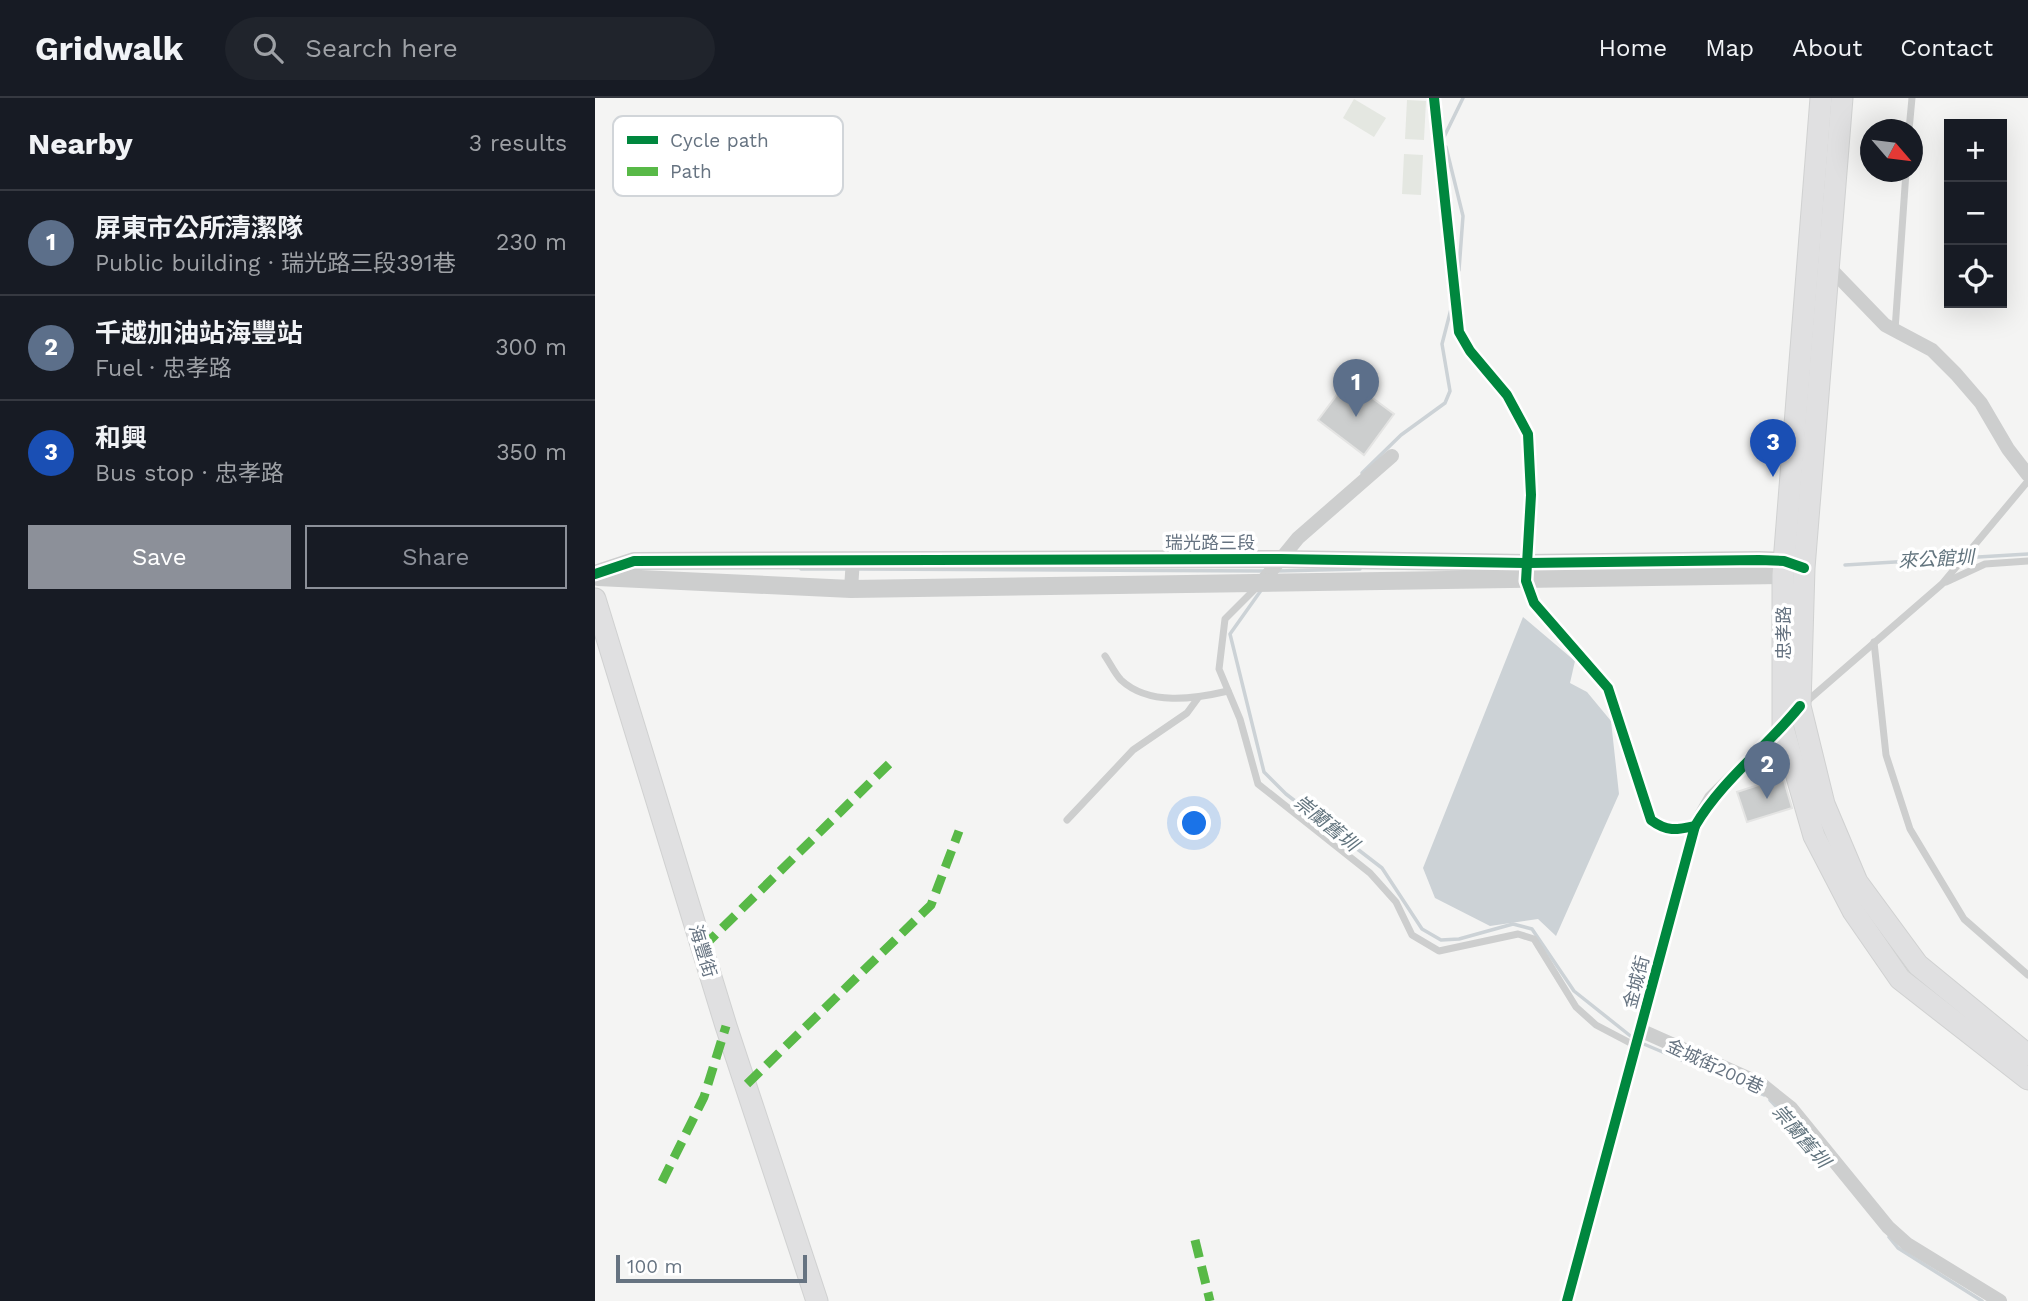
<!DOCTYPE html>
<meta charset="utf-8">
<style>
:root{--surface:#171b24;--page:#20242c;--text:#f1f3f6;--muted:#9ea1a6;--line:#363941;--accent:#8c9099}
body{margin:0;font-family:"Work Sans","Noto Sans TC",sans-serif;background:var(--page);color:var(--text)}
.controls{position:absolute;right:21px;top:21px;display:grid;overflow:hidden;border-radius:0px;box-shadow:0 7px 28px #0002}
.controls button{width:63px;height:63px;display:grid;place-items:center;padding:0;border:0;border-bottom:2px solid var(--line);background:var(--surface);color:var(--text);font:35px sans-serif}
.compass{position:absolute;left:1265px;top:21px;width:63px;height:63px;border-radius:50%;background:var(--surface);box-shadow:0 7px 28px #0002;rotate:118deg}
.scale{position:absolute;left:21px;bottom:18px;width:191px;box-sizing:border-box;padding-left:7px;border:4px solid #667381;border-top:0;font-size:19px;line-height:24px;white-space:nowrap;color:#667381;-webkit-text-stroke:5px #fff;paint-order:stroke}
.you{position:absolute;left:600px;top:726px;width:24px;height:24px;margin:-18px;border:5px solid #fff;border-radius:50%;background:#1a73e8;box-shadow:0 0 0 10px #1a73e833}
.badge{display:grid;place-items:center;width:46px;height:46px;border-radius:50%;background:var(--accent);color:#fff;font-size:23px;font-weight:700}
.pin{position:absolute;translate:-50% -58px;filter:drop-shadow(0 2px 4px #0008)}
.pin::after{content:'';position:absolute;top:37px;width:24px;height:21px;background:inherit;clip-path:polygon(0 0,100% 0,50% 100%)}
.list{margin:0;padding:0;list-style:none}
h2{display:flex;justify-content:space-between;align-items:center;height:91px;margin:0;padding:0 28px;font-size:30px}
h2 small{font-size:23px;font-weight:400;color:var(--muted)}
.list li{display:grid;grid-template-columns:46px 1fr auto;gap:21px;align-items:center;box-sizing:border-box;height:105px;padding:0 28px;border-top:2px solid var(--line)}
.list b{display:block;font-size:26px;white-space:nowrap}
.list p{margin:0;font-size:23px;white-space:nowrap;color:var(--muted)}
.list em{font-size:23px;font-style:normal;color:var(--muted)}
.actions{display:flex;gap:14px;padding:21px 28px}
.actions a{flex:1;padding:16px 0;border:2px solid var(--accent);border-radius:0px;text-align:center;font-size:24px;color:var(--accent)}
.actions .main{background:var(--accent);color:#fff}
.icon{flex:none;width:38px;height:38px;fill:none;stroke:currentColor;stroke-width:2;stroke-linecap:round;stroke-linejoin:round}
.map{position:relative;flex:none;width:1433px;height:1203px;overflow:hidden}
header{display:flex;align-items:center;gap:42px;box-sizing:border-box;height:98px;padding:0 35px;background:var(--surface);border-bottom:2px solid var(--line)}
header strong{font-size:33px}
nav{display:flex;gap:38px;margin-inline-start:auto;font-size:24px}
.search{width:490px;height:63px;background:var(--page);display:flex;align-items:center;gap:18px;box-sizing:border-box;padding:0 24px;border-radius:38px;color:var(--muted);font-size:26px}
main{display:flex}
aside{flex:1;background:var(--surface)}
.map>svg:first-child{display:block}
</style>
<header>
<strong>Gridwalk</strong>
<div class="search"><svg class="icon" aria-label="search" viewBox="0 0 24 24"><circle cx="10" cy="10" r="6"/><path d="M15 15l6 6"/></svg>Search here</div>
<nav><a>Home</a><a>Map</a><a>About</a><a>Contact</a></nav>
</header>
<main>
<aside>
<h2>Nearby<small>3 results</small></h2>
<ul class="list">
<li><span class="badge" style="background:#5c6f8a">1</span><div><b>屏東市公所清潔隊</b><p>Public building · 瑞光路三段391巷</p></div><em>230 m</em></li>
<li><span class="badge" style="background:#5c6f8a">2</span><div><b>千越加油站海豐站</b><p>Fuel · 忠孝路</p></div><em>300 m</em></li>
<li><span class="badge" style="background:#1a4fb4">3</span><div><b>和興</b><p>Bus stop · 忠孝路</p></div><em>350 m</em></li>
</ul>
<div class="actions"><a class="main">Save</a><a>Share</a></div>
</aside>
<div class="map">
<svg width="1433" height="1203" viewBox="0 0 1433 1203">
<rect width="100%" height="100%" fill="#f4f4f3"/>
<!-- green -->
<g fill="#e4e7e1">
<path d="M759 1 791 20 779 39 748 20Z"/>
<path d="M812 2 831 3 829 42 810 41Z"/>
<path d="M809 56 828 57 826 97 807 96Z"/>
</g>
<!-- water -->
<path fill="#ccd2d6" d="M928 519 980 563 975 585 992 594 1016 623 1024 696 961 838 943 821 895 828 840 800 828 770Z"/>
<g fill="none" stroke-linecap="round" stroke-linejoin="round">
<!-- stream -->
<g stroke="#ccd2d6" stroke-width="3.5">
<path d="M849 39 868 0"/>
<path d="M851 49 868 118 864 172"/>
<path d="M767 375 806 337 850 305 855 293 847 246 856 211"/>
<path d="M1250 467 1433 456"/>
<path d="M206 471H254"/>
<path d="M262 471 671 473"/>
<path d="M682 473 765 471"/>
<path d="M667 491 635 536 669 674 691 696 787 770 827 831 846 842 864 841 918 826 937 831 979 893 1038 940"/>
<path d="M1044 944 1169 997"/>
<path d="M1175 1002 1215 1044"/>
<path d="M1294 1139 1303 1150 1387 1203"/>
</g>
</g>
<!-- building -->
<g fill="#cccece" stroke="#e4e4e3" stroke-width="2">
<path d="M753 282 799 316 769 357 723 322Z"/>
<path d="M1188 679 1197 710 1152 724 1142 694Z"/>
</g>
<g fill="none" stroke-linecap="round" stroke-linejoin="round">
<!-- primary casing -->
<g stroke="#d0d1d1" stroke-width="23">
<g id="primary">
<path d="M1226 0 1188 477V630L1219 738 1258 813 1305 881 1433 981"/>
<path d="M1247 0 1209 470 1205 608 1229 706 1262 784 1323 867 1433 957"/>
<path d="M0 501 131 928 222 1203"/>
</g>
</g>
<!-- service -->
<g stroke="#cdcece" stroke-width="7">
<path d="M1314 32 1317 0"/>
<path d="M1300 232 1311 74"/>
<path d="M1351 484 1390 466 1433 463"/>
<path d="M664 487 630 521 624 571 645 621 663 686 775 775 801 804 817 837 844 853 923 836 939 841 981 909 1001 927 1041 948"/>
<path d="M1279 544 1291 657 1315 731 1369 821 1433 877"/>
<path d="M510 558C515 565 520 576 526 582 554 608 599 601 633 593"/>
<path d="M1211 604 1347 486 1433 383"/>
<path d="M472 722 538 652 592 615 603 600"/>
</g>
<!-- minor -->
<g stroke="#cdcece" stroke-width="14">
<path d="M839 0 864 234 875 253 912 297 933 336 936 397 931 483 939 505 1013 590 1056 722C1072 734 1081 732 1100 728"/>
<path d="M1229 164 1290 227 1337 252 1361 276 1386 305 1413 351 1433 377"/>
<path d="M667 484 703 440 797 358"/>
<path d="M256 491 258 461"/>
<path d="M1047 933 1166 986 1196 1010 1293 1129 1312 1146 1405 1203"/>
<path d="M972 1203 1100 728 1116 700 1193 624"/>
</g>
<!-- tertiary -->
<g stroke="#cdcece" stroke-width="18">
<path d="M0 476 39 463 686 461 932 465 1164 462 1189 463 1202 467"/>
<path d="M3 479 256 491 1188 477 1199 473"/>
</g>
<!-- primary -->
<use href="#primary" stroke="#e0e0e1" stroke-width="21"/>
<!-- quiet -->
<g stroke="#58b947" stroke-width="9" stroke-dasharray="18 9" stroke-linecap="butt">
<path d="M108 849 297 663"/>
<path d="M152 986 336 807 364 733"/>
<path d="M67 1084 109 999 131 928"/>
<path d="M600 1142 615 1203"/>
</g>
<!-- cycleway casing -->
<g stroke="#fff" stroke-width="15">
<g id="cycleway">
<path d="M839 0 864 234 875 253 912 297 933 336 936 397 931 483 939 505 1013 590 1056 722C1072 734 1081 732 1100 728"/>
<path d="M0 476 39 463 686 461 932 465 1164 462 1189 463 1209 470"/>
<path d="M972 1203 1100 728C1127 682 1171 650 1205 608"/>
</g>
</g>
<!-- cycleway -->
<use href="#cycleway" stroke="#00873e" stroke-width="10"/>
</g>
<g text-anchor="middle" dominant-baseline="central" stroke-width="7" stroke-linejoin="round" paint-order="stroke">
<!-- street labels -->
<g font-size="18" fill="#667381" stroke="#fff">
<text x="615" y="444">瑞光路三段</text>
<text transform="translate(1188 535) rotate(-90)">忠孝路</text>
<text transform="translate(108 853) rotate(73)">海豐街</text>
<text transform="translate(1041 884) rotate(-75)">金城街</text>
<text transform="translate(1120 968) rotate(25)">金城街200巷</text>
</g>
<!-- water labels -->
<g font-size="19" font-style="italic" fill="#62747e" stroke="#fff">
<text transform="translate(1341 461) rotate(-3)">來公館圳</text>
<text transform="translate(731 725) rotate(39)">崇蘭舊圳</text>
<text transform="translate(1206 1038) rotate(49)">崇蘭舊圳</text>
</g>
</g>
<!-- legend -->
<rect x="18" y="18" width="230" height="80" rx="10" fill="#fff" stroke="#d1d5d9" stroke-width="2"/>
<rect x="32" y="38" width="31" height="8" fill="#00873e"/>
<rect x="32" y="69" width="31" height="9" fill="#58b947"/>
<g font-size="19" fill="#667381">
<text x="75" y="49">Cycle path</text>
<text x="75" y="80">Path</text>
</g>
</svg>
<div class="controls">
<button>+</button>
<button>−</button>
<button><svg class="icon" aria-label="locate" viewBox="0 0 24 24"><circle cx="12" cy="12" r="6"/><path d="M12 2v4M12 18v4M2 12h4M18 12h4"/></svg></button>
</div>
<svg class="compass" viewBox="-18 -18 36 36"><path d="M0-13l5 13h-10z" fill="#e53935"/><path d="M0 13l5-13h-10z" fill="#9ea1a6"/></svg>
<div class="scale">100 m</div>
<div class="you"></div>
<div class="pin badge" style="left:761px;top:319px;background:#5c6f8a">1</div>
<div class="pin badge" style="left:1172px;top:701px;background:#5c6f8a">2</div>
<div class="pin badge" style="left:1178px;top:379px;background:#1a4fb4">3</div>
</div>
</main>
